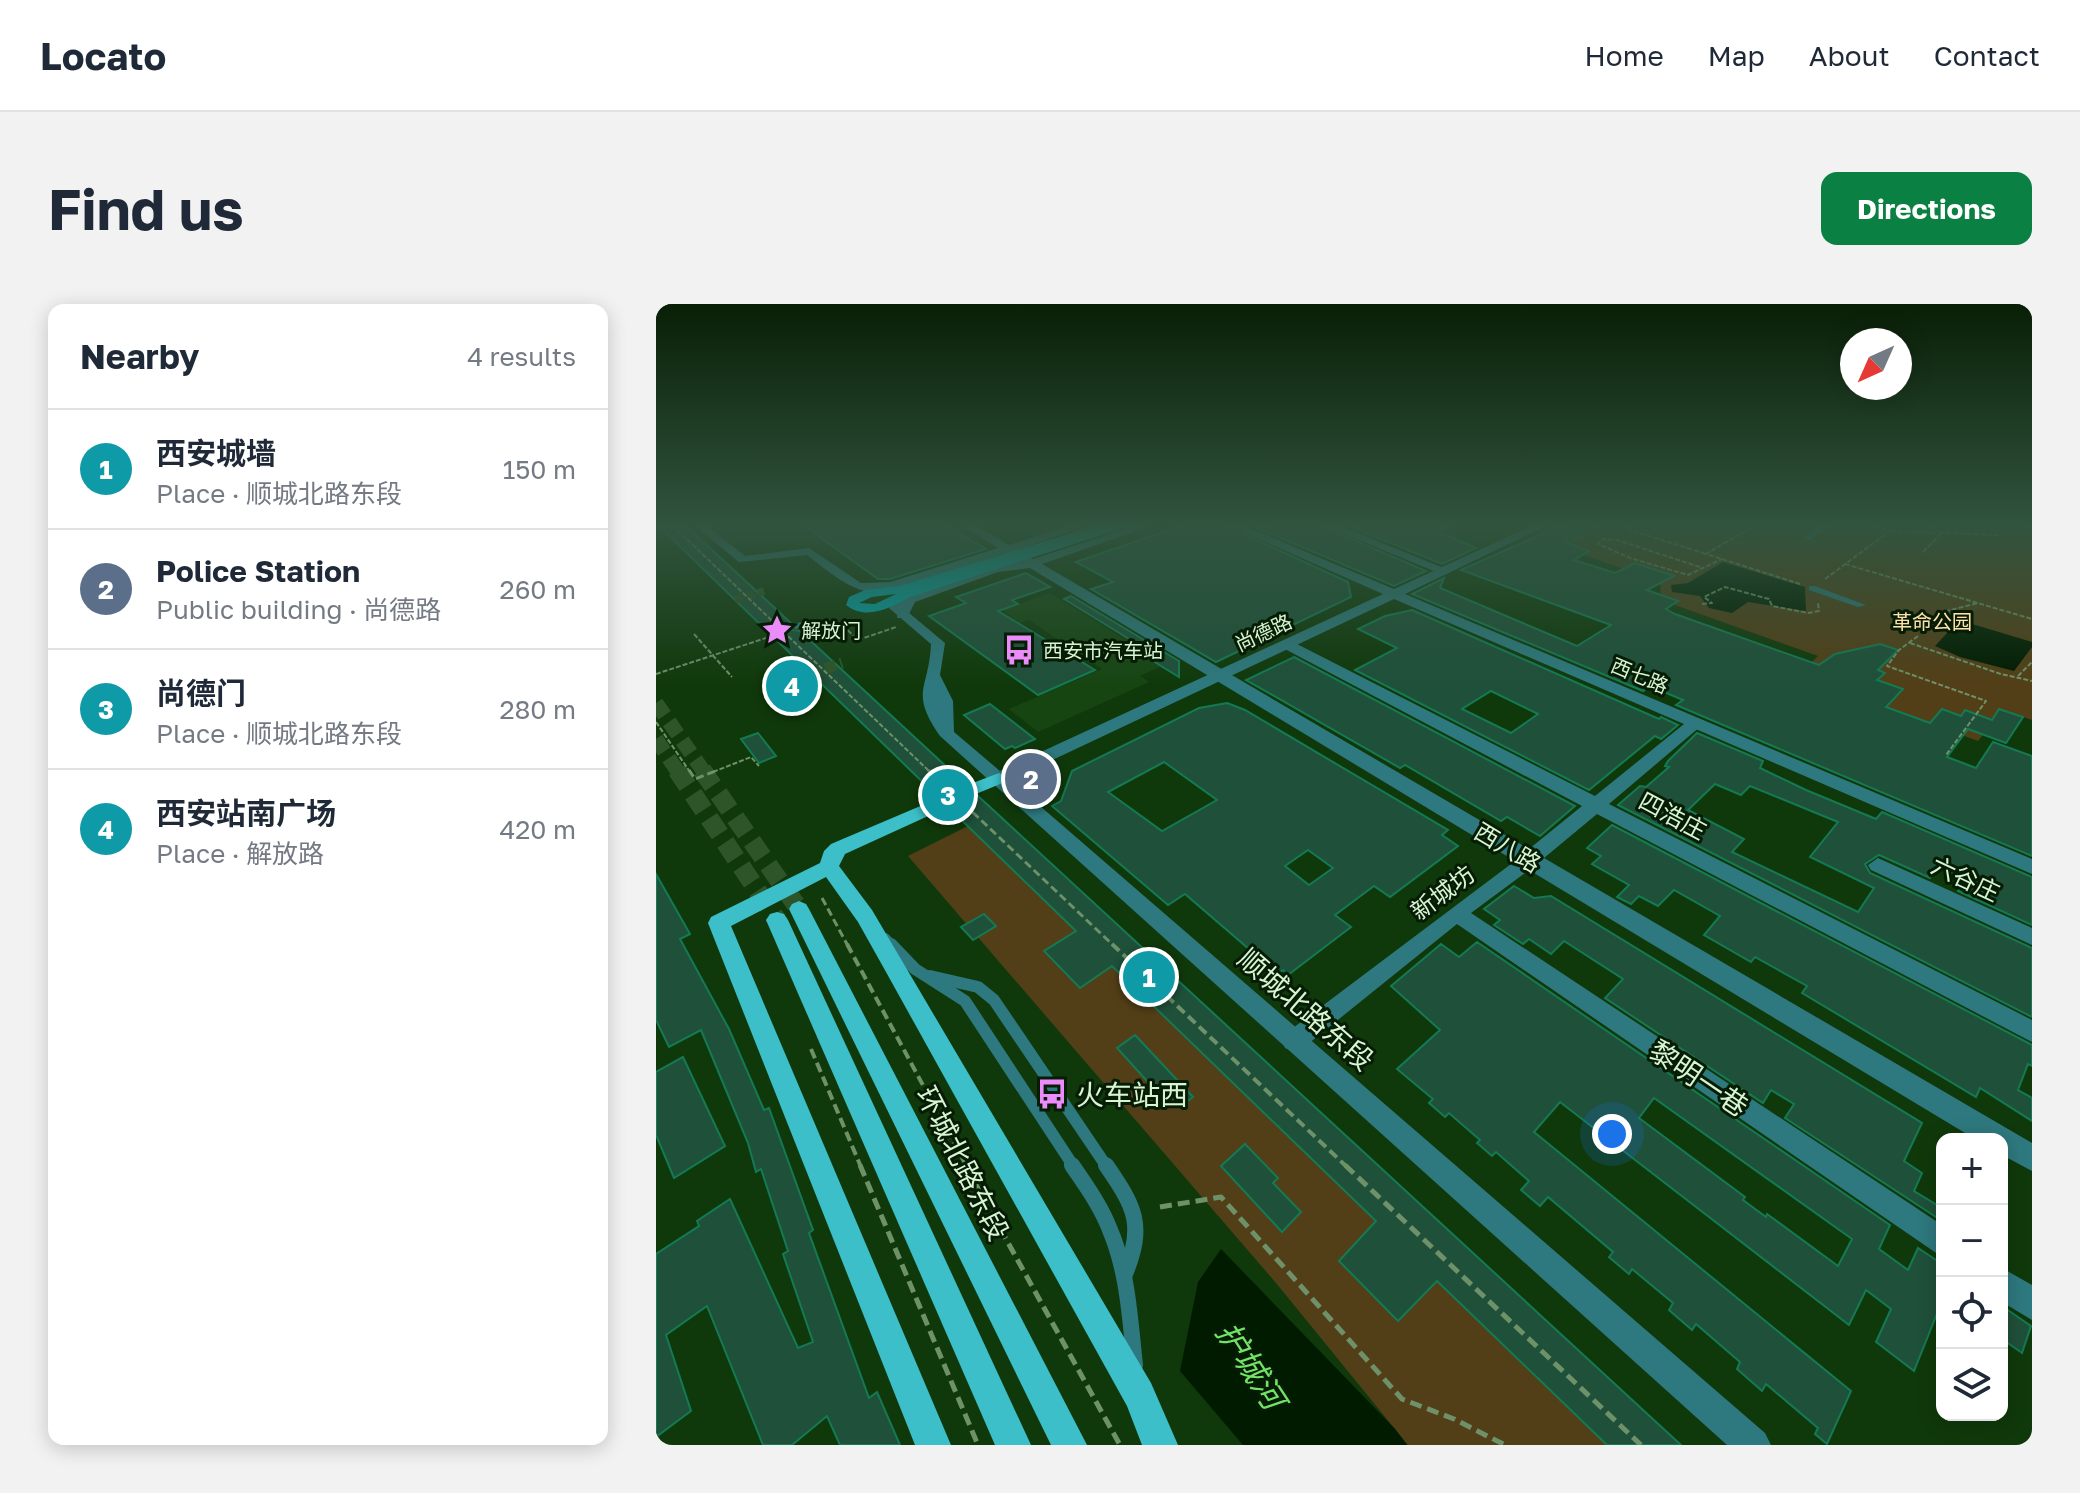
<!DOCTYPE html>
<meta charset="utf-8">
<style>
:root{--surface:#fff;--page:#f2f2f3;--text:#1f2937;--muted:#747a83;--line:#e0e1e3;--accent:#0b8043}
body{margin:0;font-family:"Golos Text","Noto Sans SC",sans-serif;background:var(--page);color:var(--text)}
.controls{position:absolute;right:24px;bottom:24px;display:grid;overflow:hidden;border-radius:16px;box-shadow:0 4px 20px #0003}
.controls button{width:72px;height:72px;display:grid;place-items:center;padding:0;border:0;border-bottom:2px solid var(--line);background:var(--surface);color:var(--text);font:40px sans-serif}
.compass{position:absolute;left:1184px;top:24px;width:72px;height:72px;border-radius:50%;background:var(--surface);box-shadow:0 4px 20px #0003;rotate:225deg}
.you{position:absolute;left:956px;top:830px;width:28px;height:28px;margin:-20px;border:6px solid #fff;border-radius:50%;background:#1a73e8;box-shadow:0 0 0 12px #1a73e833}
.badge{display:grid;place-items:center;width:52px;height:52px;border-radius:50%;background:var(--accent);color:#fff;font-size:26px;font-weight:700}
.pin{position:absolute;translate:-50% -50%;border:4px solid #fff;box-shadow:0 2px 8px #0006}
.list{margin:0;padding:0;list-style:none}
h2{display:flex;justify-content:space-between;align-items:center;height:104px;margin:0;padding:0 32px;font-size:34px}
h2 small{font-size:26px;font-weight:400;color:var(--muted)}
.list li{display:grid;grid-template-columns:52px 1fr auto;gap:24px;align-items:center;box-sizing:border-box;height:120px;padding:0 32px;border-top:2px solid var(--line)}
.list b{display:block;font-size:30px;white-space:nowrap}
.list p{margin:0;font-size:26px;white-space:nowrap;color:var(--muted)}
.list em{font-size:26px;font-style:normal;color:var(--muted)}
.icon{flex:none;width:44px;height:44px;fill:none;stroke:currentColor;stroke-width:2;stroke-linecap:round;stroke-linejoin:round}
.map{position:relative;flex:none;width:1376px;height:1141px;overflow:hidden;border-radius:16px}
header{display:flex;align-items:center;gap:48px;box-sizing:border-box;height:112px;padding:0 40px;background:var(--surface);border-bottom:2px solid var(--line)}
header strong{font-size:38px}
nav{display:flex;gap:44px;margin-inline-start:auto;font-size:28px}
.intro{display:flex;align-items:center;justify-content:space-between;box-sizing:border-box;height:192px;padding:0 48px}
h1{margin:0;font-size:56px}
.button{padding:20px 36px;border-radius:16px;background:var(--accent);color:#fff;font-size:28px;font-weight:700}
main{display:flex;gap:48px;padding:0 48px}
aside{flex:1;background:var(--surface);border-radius:16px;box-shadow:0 4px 20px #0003}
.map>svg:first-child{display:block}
</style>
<header>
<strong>Locato</strong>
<nav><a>Home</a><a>Map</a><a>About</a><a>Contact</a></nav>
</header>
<div class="intro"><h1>Find us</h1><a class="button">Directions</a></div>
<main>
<aside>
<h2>Nearby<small>4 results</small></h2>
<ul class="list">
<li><span class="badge" style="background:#0f9aa8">1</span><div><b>西安城墙</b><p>Place · 顺城北路东段</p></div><em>150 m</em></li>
<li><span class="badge" style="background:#5c6f8a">2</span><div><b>Police Station</b><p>Public building · 尚德路</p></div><em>260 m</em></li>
<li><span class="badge" style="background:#0f9aa8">3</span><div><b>尚德门</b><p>Place · 顺城北路东段</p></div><em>280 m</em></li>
<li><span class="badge" style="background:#0f9aa8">4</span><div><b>西安站南广场</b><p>Place · 解放路</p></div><em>420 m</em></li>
</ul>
</aside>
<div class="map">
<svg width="1376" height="1141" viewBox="0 0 1376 1141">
<rect width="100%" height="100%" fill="#10390b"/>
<!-- built -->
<path fill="#174512" d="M394 289 480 342 474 345 504 363 484 372 493 378 382 428 353 405 446 365 373 316 364 319 346 306Z"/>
<!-- green -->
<g fill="#533f17">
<path d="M944 220H1361L1376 224V416L1347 406 1322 437 1143 370 1162 352 1005 296 1004 277 901 242Z"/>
<path d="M312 522 420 627 388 647 424 683 456 662 720 917 683 957 742 1016 781 977 951 1141H752L620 979 252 552Z"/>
</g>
<!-- water -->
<g fill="#011b00">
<path d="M1067 258 1149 283 1150 307 1092 298 1076 309 1053 304 1044 292 1016 288 1015 281 1032 279Z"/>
<path d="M1303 316 1376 338V343L1358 367 1304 353 1279 342Z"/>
<path d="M565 945 739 1125 751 1141H587L524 1067 542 978Z"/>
</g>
<!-- building -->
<g fill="#1f503a" stroke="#147a54" stroke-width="2" fill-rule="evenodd">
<path d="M11 220H28L135 319 133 325 144 327 308 479 304 488 313 494 322 492 334 503 1025 1141H951L781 977 742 1017 683 957 720 917 456 662 424 684 388 647 420 627 294 505 300 498 296 492 289 489 281 492 6 225Z"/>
<path d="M146 220H287L330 245 234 275H222Z"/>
<path d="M530 220H566L692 278 695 293 560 358 435 285 457 278 420 258Z"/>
<path d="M592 220H661L770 267 738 282Z"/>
<path d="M688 220H797L781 227 820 244 786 260Z"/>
<path d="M908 220H947L911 239 933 247 918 256 959 269 979 259 1018 272 991 286 1022 297 1010 305 1019 310 1163 361 1179 350 1224 340 1242 346 1222 366 1229 369 1221 376 1247 385 1230 403 1274 419 1286 405 1305 412 1309 406 1336 416 1343 405 1367 413 1350 439 1312 425 1291 453 1320 464 1337 438 1376 452V552L1020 401 1027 396 994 382 987 387 756 290 788 274 784 284 921 342 955 321 805 266Z"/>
<path d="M370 269 394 283 356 296 362 300 342 307 439 366 382 391 273 312 310 299 300 293Z"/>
<path d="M415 292 523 357V373L479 346 485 344 473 335 408 295Z"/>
<path d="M756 306 1003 415 1005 413 1022 421 1005 435 999 432 933 486 699 366 741 344 702 325 729 312ZM835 387 882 410 855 429 806 405Z"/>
<path d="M638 353 919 502 884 532 851 513 845 517 749 461 744 464 590 376Z"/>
<path d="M571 399 589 406 792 526 786 531 802 542 734 593 718 582 679 611 695 623 632 671 627 666 622 670 529 590 512 601 396 502 405 497 416 467 543 404ZM508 458 561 496 506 527 452 488ZM652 546 677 564 653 581 629 562Z"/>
<path d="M334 400 379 435 359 444 356 442 349 445 308 411Z"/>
<path d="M102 429 120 452 103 459 85 435Z"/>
<path d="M1041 429 1107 457 1104 464 1150 486 1220 515 1226 508 1376 573V621L1302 587 1310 575 1281 562 1274 574 1223 551 1209 560 1214 569 1376 644V713L962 501 984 482 990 483 1013 463 1009 462 1012 457ZM1059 480 1085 491 1094 482 1182 518 1154 553 1218 584 1202 608 1076 548 1088 535 1032 506Z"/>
<path d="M956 521 1376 741V762L1372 760 1362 786 1376 794V817L1324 784 1320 793 1146 689 1151 682 1099 653 1095 658 1048 631 1064 612 1018 586 1002 602 983 592 975 600 961 593 973 581 936 560 945 552 931 544Z"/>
<path d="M0 570 34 630 24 635 73 725 108 806 113 804 157 926 153 929 213 1094 221 1088 244 1141H184L171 1112 136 1141H107L51 1002 10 1031 35 1107 0 1133V950L43 922 41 917 74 895 142 1044 157 1038 127 950 132 947 105 865 100 868 92 839 45 726 13 743 0 716Z"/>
<path d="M858 582 878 594 895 592 1266 819 1248 857 1266 869 1258 887 1286 904V917L1129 814 1138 800 1115 786 1107 799 949 694 967 675 908 637 895 650 873 635 867 640 838 621 844 616 828 605Z"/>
<path d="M328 610 340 622 317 636 305 623Z"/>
<path d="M821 638 1234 921 1223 945 1252 966 1262 944 1286 960V997L1258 1067 1220 1038 1235 1005 1210 986 1193 1021 904 798 878 828 1195 1087 1171 1140 1159 1130 1162 1124 1110 1080 1106 1087 1081 1065 1084 1058 1040 1020 1036 1026 1013 1006 1017 999 976 965 973 970 953 953 957 948 892 893 884 902 865 886 873 877 840 848 836 852 821 839 824 836 793 809 789 813 773 799 777 795 741 765 784 726 735 682 785 640 803 653ZM998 794 1196 935 1182 962 1111 910 1110 913 1087 896 1089 893 983 814Z"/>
<path d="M479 731 537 793 524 803 506 783 500 787 461 744Z"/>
<path d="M27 753 69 842 18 874 0 831V768Z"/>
<path d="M589 840 622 874 617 879 645 908 626 928 565 862Z"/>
<path d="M1346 1002 1375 1022 1366 1049 1346 1035Z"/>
</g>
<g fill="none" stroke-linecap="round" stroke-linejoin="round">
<!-- pedestrian-tunnel-far1 -->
<g stroke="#2e5529" stroke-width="8" stroke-dasharray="8 4" stroke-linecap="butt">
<path d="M79 296 108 287"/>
<path d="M114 330 140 322"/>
</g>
<!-- pedestrian-tunnel -->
<g stroke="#2e5529" stroke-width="11" stroke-dasharray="11 5" stroke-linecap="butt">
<path d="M114 330 120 328"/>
<path d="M154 370 186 359"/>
</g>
<!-- primary-tunnel-far1 -->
<g stroke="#2e5529" stroke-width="15" stroke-dasharray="15 8" stroke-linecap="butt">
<path d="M0 399 48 468"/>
<path d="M0 435 22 468"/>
</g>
<!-- primary-tunnel -->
<g stroke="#2e5529" stroke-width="19" stroke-dasharray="19 10" stroke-linecap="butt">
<path d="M21 466 121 616"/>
<path d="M46 466 143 605"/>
<path d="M288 498 315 486"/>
</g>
<!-- path-far3 -->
<g stroke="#6e9169" stroke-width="2" stroke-dasharray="5 2" stroke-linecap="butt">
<path d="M1102 220 1050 250 1144 280"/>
<path d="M16 221 274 468"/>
<path d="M971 225 1050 250"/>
<path d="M971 225 981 220"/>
<path d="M1234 227 1342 231"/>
<path d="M1267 248 1286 229 1275 220"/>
<path d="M1189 260 1376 315"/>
<path d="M1044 263 961 236 947 235 942 240 974 254 1032 271 1066 255"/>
<path d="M1169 275 1234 227 1212 221"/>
<path d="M1046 300 1056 299 1048 293 1069 283 1113 295 1116 302 1152 309 1163 307 1162 299"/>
<path d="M1278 315 1283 309 1322 299"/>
<path d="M153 327 185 320 202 336 240 323"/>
<path d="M38 330 76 373"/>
<path d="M1262 332 1243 346 1231 362 1330 397 1290 451"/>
<path d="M1254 339 1345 370 1376 377"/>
<path d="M0 370 116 332"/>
<path d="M1362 372 1376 358"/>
<path d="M0 418 34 468"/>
<path d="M57 468 95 453 103 462"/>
</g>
<!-- path-far2 -->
<g stroke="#6e9169" stroke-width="3" stroke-dasharray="8 4" stroke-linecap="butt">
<path d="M33 466 39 475 62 466"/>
<path d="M272 466 291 484"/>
<path d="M308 500 458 642"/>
<path d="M166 594 192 642"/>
</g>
<!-- path-far1 -->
<g stroke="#6e9169" stroke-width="4" stroke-dasharray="10 5" stroke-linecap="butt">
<path d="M191 640 311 863"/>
<path d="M456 640 691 863"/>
<path d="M155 745 205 863"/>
</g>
<!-- path -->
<g stroke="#6e9169" stroke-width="5" stroke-dasharray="12 6" stroke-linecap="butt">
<path d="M204 861 322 1141"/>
<path d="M309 861 464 1141"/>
<path d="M689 861 985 1141"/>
<path d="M504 903 565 893 746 1095 798 1115 849 1141"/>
</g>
<!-- service-far2 -->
<path stroke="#2e797f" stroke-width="10" d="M229 634 237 642"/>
<!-- service-far1 -->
<g stroke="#2e797f" stroke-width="12">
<path d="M235 640 259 665 309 697 418 863"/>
<path d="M274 672 322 683 338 696 451 863"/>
</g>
<!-- service -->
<g stroke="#2e797f" stroke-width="16">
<path d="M416 861C430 882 445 902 454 926 472 968 474 1016 479 1061"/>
<path d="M450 861C479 903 489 921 469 970"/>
</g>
<!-- pedestrian -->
<g fill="#2e797f" fill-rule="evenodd">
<path d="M1166 220H1175L1155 236H1149V232Z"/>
<path d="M1177 220H1203L1199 222Z"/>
<path d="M1153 282H1159L1210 301 1202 303 1153 286Z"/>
<path d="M1239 309 1274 321 1276 323 1271 326 1236 314V310Z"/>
<path d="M144 318 147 319V323L140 325 135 322Z"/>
</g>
<!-- minor -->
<g fill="#2e797f" fill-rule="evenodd">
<path d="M304 220H317L353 241 418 220H435L361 246 377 255 484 220H500L386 260 873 545 926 502 627 344V338H637L939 492 1033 416H1045V422L953 500 1376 716V738L941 510 888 554 1376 839V867L1346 851V835H1319L873 566 815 609 1286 921V953L801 620 647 744 638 748 629 744 626 737 629 730 859 557 374 264 342 268 259 298 251 314H241L242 300 249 292 352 256 365 258 350 249 239 285H231V279L342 244Z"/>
<path d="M664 220H679L795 267 785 270Z"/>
<path d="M1363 220H1376V225L1364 222Z"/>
<path d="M1222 554 1376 624V641L1215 566 1212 561Z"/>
<path d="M1346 964 1376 981V1016L1346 998Z"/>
</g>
<!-- tertiary -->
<g fill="#2e797f" fill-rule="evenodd">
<path d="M0 220H8V221L0 225Z"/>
<path d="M37 220H49L89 252 153 244 205 279 235 278 241 282C210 303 174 268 151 251L83 258Z"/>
<path d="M569 220H584L738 285 880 220H894L749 290 1376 555V570L738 295 354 476 1109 1129 1115 1141H1071L284 432C253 387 273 386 275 340L233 304 246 287 256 290 246 303 289 339 284 371 297 397 298 428 344 467 727 290Z"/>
</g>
<!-- secondary -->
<path fill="#01a3ac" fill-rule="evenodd" d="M444 220H480L254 293C234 304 210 317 190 301L193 293 209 286 244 282ZM240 290 219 300 203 299 216 293Z"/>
<!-- primary -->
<g fill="#3cbfc8" fill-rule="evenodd">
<path d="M343 469 352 474 349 478 315 492 306 486 309 482Z"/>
<path d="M288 492 294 494 297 498 294 502 189 550 183 562 216 606 495 1079 522 1141H486L471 1102 230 668 202 618 170 573 75 622 295 1141H259L52 619 55 613 164 559 168 547 175 540Z"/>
<path d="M143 597 150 600 153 605 431 1141H395L133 605 136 600Z"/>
<path d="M121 608 128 610 132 616 375 1141H339L110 616 114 610Z"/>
</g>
</g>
<!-- sky -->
<linearGradient id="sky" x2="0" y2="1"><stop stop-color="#091f06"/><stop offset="0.58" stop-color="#31543f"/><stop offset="1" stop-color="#31543f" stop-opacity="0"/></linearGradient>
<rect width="1376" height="380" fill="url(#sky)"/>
<!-- icons -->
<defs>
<g id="sight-bare" transform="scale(2.4)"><path d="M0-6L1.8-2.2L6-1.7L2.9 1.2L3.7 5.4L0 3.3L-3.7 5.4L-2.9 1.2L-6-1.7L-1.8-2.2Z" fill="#ec8cfb" stroke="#061c05" stroke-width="2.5" paint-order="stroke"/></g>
<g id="bus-bare" transform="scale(2.4)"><path d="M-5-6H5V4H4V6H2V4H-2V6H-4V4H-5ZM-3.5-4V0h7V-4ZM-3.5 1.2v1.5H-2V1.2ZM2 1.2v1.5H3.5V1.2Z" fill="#ec8cfb" stroke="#061c05" stroke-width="2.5" paint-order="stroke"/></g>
</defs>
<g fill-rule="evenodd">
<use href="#sight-bare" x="121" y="326"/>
<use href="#bus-bare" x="363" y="346"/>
<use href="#bus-bare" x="396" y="790"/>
</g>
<g text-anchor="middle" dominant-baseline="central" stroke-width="6" stroke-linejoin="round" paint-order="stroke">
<!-- far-park labels -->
<g font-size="20" fill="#fee0a9" stroke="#061c05">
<text x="1276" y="317">革命公园</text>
</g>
<!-- far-poi labels -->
<g font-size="20" fill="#d7f4d3" stroke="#061c05" text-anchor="start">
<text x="145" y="326">解放门</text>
<text x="387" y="346">西安市汽车站</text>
</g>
<!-- far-street labels -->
<g font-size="20" fill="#d7f4d3" stroke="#061c05">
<text transform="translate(607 328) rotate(-25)">尚德路</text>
<text transform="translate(984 371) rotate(23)">西七路</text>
</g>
<!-- street labels -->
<g font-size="24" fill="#d7f4d3" stroke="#061c05">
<text transform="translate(1017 511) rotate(28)">四浩庄</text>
<text transform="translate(852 543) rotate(31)">西八路</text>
<text transform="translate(1310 574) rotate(25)">六谷庄</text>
<text transform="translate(786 588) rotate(-37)">新城坊</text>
</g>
<!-- near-street labels -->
<g font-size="28" fill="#d7f4d3" stroke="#061c05">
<text transform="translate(650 705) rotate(41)">顺城北路东段</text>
<text transform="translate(1043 774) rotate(34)">黎明一巷</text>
<text transform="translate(307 859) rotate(63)">环城北路东段</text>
</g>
<!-- near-poi labels -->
<g font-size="28" fill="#d7f4d3" stroke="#061c05" text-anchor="start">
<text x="420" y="790">火车站西</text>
</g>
<!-- near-water labels -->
<g font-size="32" font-style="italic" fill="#73e368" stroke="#061c05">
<text transform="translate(595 1061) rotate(57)">护城河</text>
</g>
</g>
</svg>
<div class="controls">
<button>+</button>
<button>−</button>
<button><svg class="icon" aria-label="locate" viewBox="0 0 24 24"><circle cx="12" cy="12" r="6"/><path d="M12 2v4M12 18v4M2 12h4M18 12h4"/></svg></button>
<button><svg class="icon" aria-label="layers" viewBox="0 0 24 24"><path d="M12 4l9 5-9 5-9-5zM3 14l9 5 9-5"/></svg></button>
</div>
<svg class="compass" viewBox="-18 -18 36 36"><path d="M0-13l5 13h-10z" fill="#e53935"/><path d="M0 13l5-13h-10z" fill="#747a83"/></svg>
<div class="you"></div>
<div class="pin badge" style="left:493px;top:673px;background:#0f9aa8">1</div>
<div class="pin badge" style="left:375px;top:475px;background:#5c6f8a">2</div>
<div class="pin badge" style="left:292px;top:491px;background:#0f9aa8">3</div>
<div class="pin badge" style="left:136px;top:382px;background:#0f9aa8">4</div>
</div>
</main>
